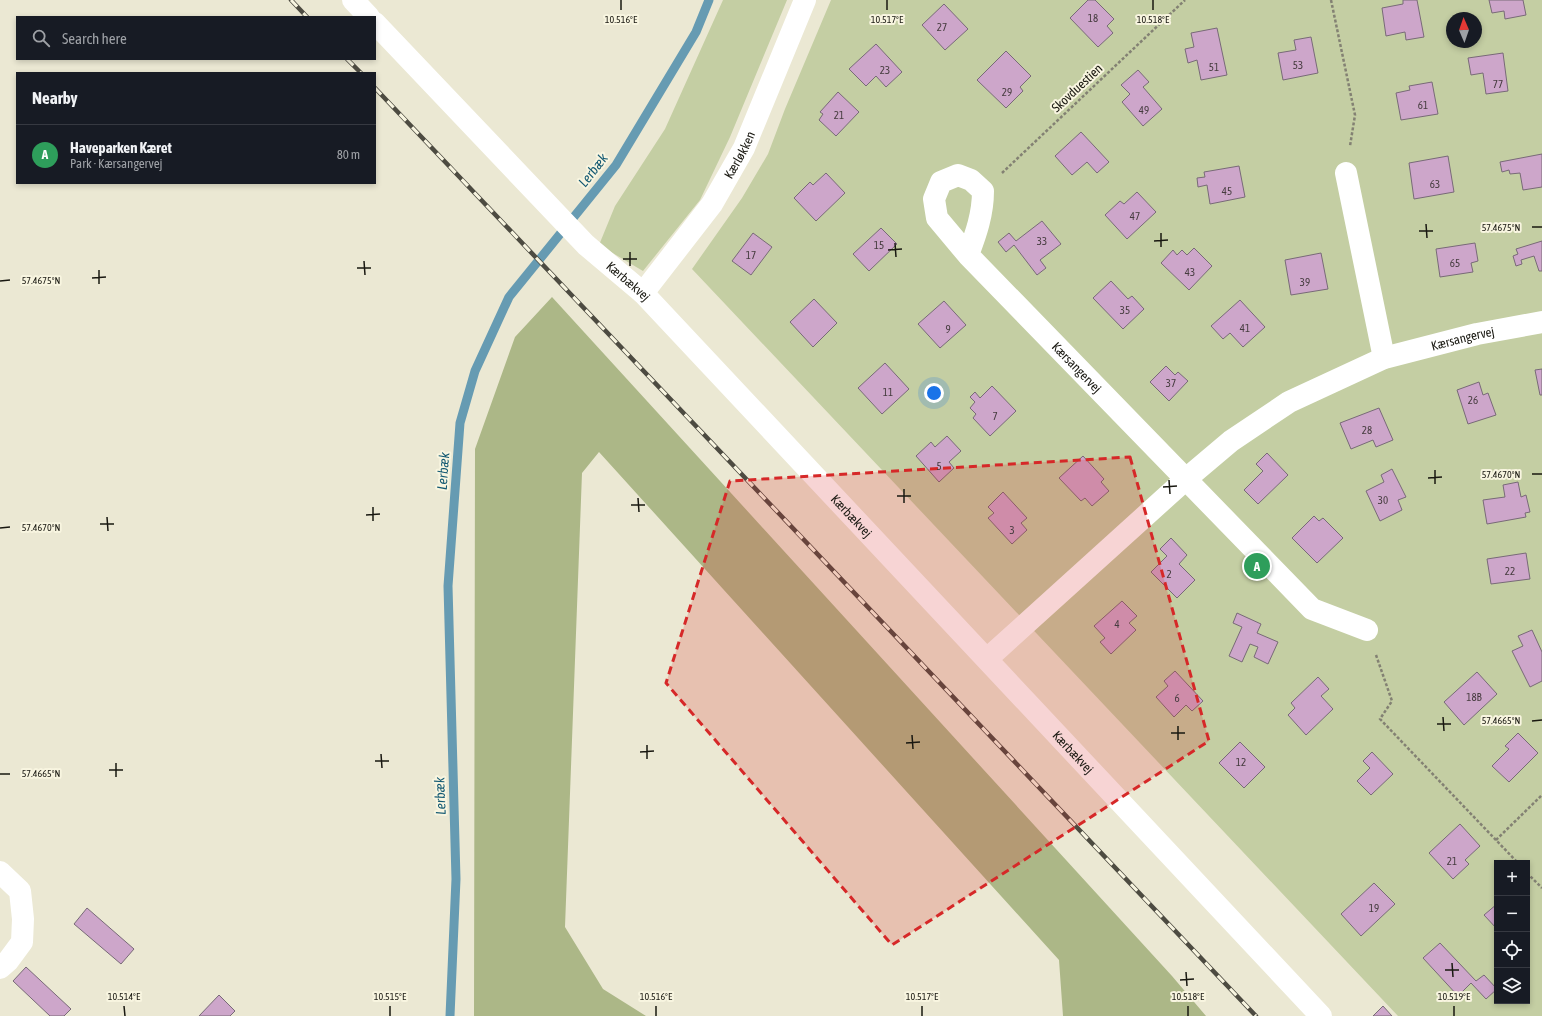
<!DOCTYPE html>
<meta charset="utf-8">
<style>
:root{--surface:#171b24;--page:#20242c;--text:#f1f3f6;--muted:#9ea1a6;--line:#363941;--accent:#b45309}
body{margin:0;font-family:"Asap Condensed",sans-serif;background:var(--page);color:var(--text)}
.controls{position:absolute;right:12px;bottom:12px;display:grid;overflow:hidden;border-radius:0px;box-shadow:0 2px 6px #0003}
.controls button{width:36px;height:36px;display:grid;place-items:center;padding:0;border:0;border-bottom:1px solid var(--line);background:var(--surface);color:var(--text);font:20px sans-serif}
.compass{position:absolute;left:1446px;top:12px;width:36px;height:36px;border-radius:50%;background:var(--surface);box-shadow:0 2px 6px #0003;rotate:358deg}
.you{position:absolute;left:934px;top:393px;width:14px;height:14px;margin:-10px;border:3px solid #fff;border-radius:50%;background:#1a73e8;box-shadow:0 0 0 6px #1a73e833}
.badge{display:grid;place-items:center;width:26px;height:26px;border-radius:50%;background:var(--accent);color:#fff;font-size:13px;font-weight:700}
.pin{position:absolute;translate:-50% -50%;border:2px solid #fff;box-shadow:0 1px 4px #0006}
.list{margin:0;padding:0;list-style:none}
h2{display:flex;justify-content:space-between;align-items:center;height:52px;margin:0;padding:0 16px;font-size:17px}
h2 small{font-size:13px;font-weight:400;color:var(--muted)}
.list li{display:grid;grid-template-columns:26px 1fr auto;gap:12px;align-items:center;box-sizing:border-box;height:60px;padding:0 16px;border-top:1px solid var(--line)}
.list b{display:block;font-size:15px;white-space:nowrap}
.list p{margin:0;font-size:13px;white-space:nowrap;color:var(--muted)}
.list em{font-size:13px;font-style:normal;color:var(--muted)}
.icon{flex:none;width:22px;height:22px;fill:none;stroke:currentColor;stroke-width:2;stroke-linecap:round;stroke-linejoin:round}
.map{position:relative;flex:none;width:1542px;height:1016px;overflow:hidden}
.search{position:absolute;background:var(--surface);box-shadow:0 2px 6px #0003;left:16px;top:16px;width:360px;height:44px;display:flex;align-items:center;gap:10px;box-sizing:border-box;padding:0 14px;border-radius:0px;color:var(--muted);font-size:15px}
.panel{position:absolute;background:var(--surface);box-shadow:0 2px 6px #0003;left:16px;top:72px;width:360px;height:112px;border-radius:0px}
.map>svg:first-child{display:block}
</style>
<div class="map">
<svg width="1542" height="1016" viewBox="0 0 1542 1016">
<rect width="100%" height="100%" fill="#ebe8d3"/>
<!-- green -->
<g fill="#c4cea3" fill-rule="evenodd">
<path d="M723 0H787L730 137 700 200 643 271 599 245 615 206 665 129Z"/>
<path d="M831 0H1542V1016H1398L692 269 742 198 768 154 785 109ZM1452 18H1476V42H1452ZM1497 863H1527V1001H1497Z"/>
</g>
<!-- forest -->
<path fill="#acb787" d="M552 297 1172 976 1206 1016H1063L1059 960 599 452 582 473 565 927 603 989 646 1016H474L475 449 515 337Z"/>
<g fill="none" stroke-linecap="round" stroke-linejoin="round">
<!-- stream -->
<path stroke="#669bb2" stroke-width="9" d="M450 1016 456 879 448 586 460 423 475 371 509 297 616 165 696 32 709 0"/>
</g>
<!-- building -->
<g fill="#cda6ca" stroke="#786a77">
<path d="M1088 0H1095L1114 19 1107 26 1113 33 1098 47 1070 18Z"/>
<path d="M1403 0H1417L1424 37 1406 40 1405 32 1386 36 1382 8 1403 4Z"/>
<path d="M1489 0H1523L1526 15 1505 19 1504 11 1492 13Z"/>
<path d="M944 4 968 29 945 50 922 25Z"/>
<path d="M1217 28 1227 75 1201 80 1197 60 1188 63 1185 49 1194 47 1191 33Z"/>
<path d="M1311 37 1318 73 1283 80 1278 53 1296 50 1294 40Z"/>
<path d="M876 44 902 72 886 87 876 76 866 86 849 69Z"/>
<path d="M1006 51 1031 76 1020 87 1023 91 1006 108 977 80Z"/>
<path d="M1503 53 1508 91 1486 94 1483 73 1471 75 1468 58Z"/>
<path d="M1138 70 1149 82 1143 87 1162 109 1143 126 1122 102 1130 94 1121 85Z"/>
<path d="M1432 82 1438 114 1401 120 1396 93 1410 90 1409 86Z"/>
<path d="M838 92 859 112 836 136 819 120 823 114 820 112Z"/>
<path d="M1081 132 1109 162 1097 173 1087 162 1072 175 1055 156Z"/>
<path d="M1542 154V187L1523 190 1520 173 1510 174 1509 170 1502 172 1500 162Z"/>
<path d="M1448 156 1454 192 1414 199 1409 163Z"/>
<path d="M1239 166 1245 197 1210 204 1207 185 1198 187 1197 178 1205 177 1204 172Z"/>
<path d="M826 173 845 193 816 221 794 198 810 182 813 185Z"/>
<path d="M1137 192 1156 212 1127 239 1105 215 1120 201 1124 204Z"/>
<path d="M1042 221 1061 244 1040 260 1046 268 1037 275 1014 245 1006 252 998 242 1009 233 1016 241Z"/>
<path d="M881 228 897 244 869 271 853 254Z"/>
<path d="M753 233 772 247 751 275 732 261Z"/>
<path d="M1542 241V271H1539L1534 256 1521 260 1522 264 1516 266 1513 256 1518 254 1516 249Z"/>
<path d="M1475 243 1478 261 1471 263 1473 272 1440 277 1436 249Z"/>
<path d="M1194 248 1212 266 1189 290 1161 263 1173 250 1177 255 1182 250 1187 255Z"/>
<path d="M1321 253 1328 289 1291 295 1285 260Z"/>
<path d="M1111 281 1128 299 1132 296 1144 309 1123 329 1093 298Z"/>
<path d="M814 299 837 323 813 347 790 322Z"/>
<path d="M1240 300 1265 327 1243 347 1230 333 1223 339 1211 326Z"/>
<path d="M944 301 966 325 940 348 918 324Z"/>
<path d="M885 363 909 389 882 414 858 388Z"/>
<path d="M1166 366 1175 375 1178 372 1188 381 1169 401 1150 382Z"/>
<path d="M1542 369V395H1540L1535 370Z"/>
<path d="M1479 382 1483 395 1488 393 1496 415 1468 424 1457 390Z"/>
<path d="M992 386 1016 411 990 436 973 418 976 414 970 408 975 402 970 397 975 392 980 398Z"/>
<path d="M1379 408 1393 440 1376 447 1373 440 1351 449 1340 423Z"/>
<path d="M947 436 961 451 949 462 954 468 939 482 916 456 931 442 935 447Z"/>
<path d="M1267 453 1288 475 1258 504 1244 490 1263 471 1256 464Z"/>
<path d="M1083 456 1104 479 1101 482 1109 491 1092 506 1085 498 1081 501 1059 478Z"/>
<path d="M1392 469 1406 497 1398 500 1402 510 1380 521 1366 491 1384 482 1381 475Z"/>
<path d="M1518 482 1521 497 1526 495 1530 512 1525 513 1526 517 1487 524 1483 500 1505 497 1503 485Z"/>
<path d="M1003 492 1027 518 1021 523 1027 530 1012 544 988 518 994 513 988 507Z"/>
<path d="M1314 516 1319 521 1323 518 1343 538 1317 563 1292 538Z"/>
<path d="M1171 538 1187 555 1179 564 1195 580 1177 598 1151 572 1167 556 1160 549Z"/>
<path d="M1526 553 1530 579 1491 584 1487 559Z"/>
<path d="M1122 601 1137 616 1129 623 1136 630 1111 654 1100 642 1105 638 1094 626Z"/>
<path d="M1237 613 1261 624 1257 633 1278 642 1268 664 1254 657 1258 647 1250 644 1242 662 1229 656 1242 627 1233 623Z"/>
<path d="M1532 630 1542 652V681L1530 687 1512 651 1523 646 1518 636Z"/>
<path d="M1175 671 1203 701 1192 711 1186 705 1174 717 1156 697 1168 686 1164 681Z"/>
<path d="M1477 672 1497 694 1464 725 1444 702Z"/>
<path d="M1318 677 1329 689 1321 696 1333 709 1306 735 1288 715 1295 708 1291 703Z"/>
<path d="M1518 733 1538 753 1509 782 1492 766 1509 749 1505 746Z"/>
<path d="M1240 742 1265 767 1244 788 1219 763Z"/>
<path d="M1372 752 1393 774 1371 795 1357 781 1370 768 1363 761Z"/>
<path d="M1460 824 1480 846 1465 860 1469 864 1453 879 1429 853Z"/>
<path d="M1374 883 1395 904 1361 936 1341 914Z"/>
<path d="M1497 904V929L1484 915Z"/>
<path d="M87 908 134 949 121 964 74 924Z"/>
<path d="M1440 943 1476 981 1484 975 1497 989 1486 999 1471 983 1458 996 1423 958Z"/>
<path d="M26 967 71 1009 64 1016H50L13 981Z"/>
<path d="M219 995 235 1011 230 1016H199Z"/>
<path d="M1383 1006 1392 1016H1373Z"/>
</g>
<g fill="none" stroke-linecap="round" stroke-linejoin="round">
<!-- path -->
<g stroke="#838173" stroke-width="2.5" stroke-dasharray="3 2" stroke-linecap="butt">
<path d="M1331 0 1355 115 1350 146"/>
<path d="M1002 173 1185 0"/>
<path d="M1376 655 1392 701 1380 719 1518 863"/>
<path d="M1496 840 1542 795"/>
<path d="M1527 873 1542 888"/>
</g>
<!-- street -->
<g stroke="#fff" stroke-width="22">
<path d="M353 0 369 17"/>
<path id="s1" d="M375 23 586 245 643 293 1321 1016"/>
<path d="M1346 173 1384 358"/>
<path id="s2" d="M968 255 937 218 934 199 941 182 958 175 971 180 983 191C983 214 976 234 968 255L1312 609 1367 630"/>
<path id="s3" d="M643 293 712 204 744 148 805 0"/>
<path id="s4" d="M987 659 1186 479 1231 441 1289 402 1384 358 1477 334 1542 322"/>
<path d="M0 872 20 891 23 919 22 942 8 961 0 968"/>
</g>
<!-- rail casing -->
<g stroke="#4d4b41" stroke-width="4.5">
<g id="rail">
<path d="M291 0 307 17"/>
<path d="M347 59 361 73"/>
<path d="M375 88 1256 1016"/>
</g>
</g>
<!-- rail -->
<use href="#rail" stroke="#f8f5e0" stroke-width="3" stroke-dasharray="9" stroke-linecap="butt"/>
</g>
<!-- marked area -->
<path fill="#d62828" fill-opacity="0.2" stroke="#d62828" stroke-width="3" stroke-dasharray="8 5" stroke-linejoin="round" d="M1130 457 1209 741 892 945 666 683 730 481Z"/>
<!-- ticks -->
<path fill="none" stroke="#191811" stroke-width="1.5" d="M621 0V10M887 0V10M1153 0V10M1426 224 1427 238M1532 227H1542M1419 231H1433M1161 233V247M1154 241 1168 240M895 243 896 257M888 250 902 249M630 252V266M623 259H637M364 261 365 275M357 268H371M99 270V284M92 278 106 277M0 281 10 280M1435 470V484M1532 474H1542M1428 478 1442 477M1169 480 1170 494M1163 487 1177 486M904 489V503M897 496H911M638 498 639 512M631 505H645M373 507V521M366 515 380 514M107 517 108 531M100 524H114M0 528 10 527M1443 717 1444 731M1532 721 1542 720M1437 724H1451M1178 726V740M1171 733H1185M912 735 913 749M906 743 920 742M647 745V759M640 752 654 751M381 754 382 768M375 761H389M116 763V777M109 770H123M0 774H10M1452 963 1453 977M1445 970H1459M1186 972 1187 986M1180 980 1194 979M124 1006 125 1016M390 1006V1016M656 1006V1016M922 1006V1016M1188 1006V1016M1454 1006V1016"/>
<g text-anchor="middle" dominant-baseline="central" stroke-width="4" stroke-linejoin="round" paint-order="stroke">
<!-- number labels -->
<g font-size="11" fill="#463c3f">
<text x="1093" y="18">18</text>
<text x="942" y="27">27</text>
<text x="1298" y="65">53</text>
<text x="1214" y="67">51</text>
<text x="885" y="70">23</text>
<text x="1498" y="84">77</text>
<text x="1007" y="92">29</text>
<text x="1423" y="105">61</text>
<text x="1144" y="110">49</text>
<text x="839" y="115">21</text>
<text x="1435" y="184">63</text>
<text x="1227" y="191">45</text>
<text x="1135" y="216">47</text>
<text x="1042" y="241">33</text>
<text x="879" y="245">15</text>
<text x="751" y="255">17</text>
<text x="1455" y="263">65</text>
<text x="1190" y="272">43</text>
<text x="1305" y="282">39</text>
<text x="1125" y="310">35</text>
<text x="1245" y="328">41</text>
<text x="948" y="329">9</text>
<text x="1171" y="383">37</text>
<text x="888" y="392">11</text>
<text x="1473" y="400">26</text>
<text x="995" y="416">7</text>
<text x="1367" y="430">28</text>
<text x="939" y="466">5</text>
<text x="1383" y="500">30</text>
<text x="1012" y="530">3</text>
<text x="1510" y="571">22</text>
<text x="1169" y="574">2</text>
<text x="1117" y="624">4</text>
<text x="1474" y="697">18B</text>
<text x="1177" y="698">6</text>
<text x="1241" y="762">12</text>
<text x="1452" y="861">21</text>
<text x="1374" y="908">19</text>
</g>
<!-- street labels -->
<g font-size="13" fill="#191811" stroke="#f8f5e0">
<text transform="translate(1077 88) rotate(-43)">Skovduestien</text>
<text stroke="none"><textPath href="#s3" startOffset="169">Kærløkken</textPath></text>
<text stroke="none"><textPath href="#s1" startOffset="362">Kærbækvej</textPath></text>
<text stroke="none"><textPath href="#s4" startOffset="583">Kærsangervej</textPath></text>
<text stroke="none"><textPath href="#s2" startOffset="357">Kærsangervej</textPath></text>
<text stroke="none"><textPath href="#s1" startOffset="686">Kærbækvej</textPath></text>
<text stroke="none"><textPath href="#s1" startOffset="1010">Kærbækvej</textPath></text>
</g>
<!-- water labels -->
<g font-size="14" font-style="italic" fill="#135972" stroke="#f8f5e0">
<text transform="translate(593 170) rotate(-52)">Lerbæk</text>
<text transform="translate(443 471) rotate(-86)">Lerbæk</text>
<text transform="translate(440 796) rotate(-92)">Lerbæk</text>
</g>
</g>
<g font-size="10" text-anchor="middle" fill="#191811" stroke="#f8f5e0" stroke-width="4" stroke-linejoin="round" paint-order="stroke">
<text x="621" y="23">10.516°E</text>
<text x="887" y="23">10.517°E</text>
<text x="1153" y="23">10.518°E</text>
<text x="1501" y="231">57.4675°N</text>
<text x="41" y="284">57.4675°N</text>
<text x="1501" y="478">57.4670°N</text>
<text x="41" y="531">57.4670°N</text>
<text x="1501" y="724">57.4665°N</text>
<text x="41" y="777">57.4665°N</text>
<text x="124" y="1000">10.514°E</text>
<text x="390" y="1000">10.515°E</text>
<text x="656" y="1000">10.516°E</text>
<text x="922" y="1000">10.517°E</text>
<text x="1188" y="1000">10.518°E</text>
<text x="1454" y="1000">10.519°E</text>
</g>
</svg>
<div class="controls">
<button>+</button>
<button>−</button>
<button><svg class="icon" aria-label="locate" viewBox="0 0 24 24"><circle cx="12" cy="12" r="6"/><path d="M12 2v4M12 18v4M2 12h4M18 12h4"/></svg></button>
<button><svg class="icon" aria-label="layers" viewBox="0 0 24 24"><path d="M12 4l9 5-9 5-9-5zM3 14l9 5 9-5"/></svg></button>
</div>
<svg class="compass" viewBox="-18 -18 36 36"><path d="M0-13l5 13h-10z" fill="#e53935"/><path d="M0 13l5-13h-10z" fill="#9ea1a6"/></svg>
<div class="you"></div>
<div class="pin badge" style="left:1257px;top:566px;background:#2e9e5b">A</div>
<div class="search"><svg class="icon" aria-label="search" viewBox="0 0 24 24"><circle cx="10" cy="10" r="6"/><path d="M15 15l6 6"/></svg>Search here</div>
<section class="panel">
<h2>Nearby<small></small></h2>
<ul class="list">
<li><span class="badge" style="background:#2e9e5b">A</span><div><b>Haveparken Kæret</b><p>Park · Kærsangervej</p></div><em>80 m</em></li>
</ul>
</section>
</div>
